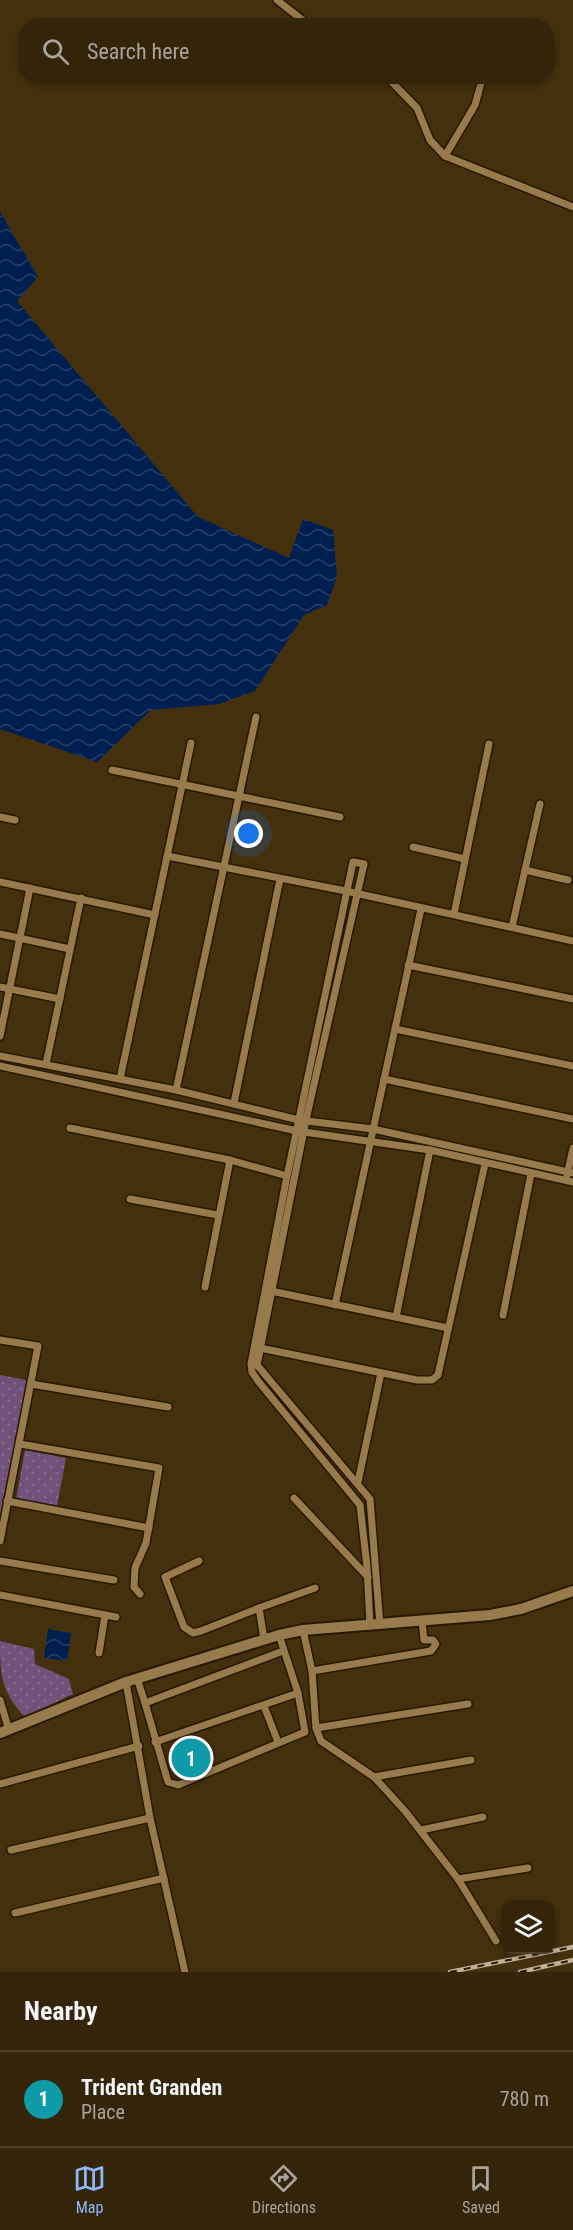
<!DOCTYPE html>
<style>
:root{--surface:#33240a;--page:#3e3018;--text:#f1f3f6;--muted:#a9a49c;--line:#4e412b;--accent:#8db9fc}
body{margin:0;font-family:"Roboto Condensed",sans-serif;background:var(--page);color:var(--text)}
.controls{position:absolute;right:18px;bottom:18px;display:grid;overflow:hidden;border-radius:12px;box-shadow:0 3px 9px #0003}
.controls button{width:54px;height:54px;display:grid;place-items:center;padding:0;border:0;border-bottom:2px solid var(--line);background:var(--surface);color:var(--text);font:30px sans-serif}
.you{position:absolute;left:249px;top:834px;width:21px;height:21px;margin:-15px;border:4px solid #fff;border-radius:50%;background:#1a73e8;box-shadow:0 0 0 9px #1a73e833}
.badge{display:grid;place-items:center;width:39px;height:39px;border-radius:50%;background:var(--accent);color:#fff;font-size:20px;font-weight:700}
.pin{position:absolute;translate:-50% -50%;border:3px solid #fff;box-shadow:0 2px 6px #0006}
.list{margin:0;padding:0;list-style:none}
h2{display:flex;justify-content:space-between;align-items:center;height:78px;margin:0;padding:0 24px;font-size:26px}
h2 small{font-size:20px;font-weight:400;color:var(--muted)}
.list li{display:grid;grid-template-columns:39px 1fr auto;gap:18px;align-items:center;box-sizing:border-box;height:96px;padding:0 24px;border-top:2px solid var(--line)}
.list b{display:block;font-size:22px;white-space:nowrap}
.list p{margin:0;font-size:20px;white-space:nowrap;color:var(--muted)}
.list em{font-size:20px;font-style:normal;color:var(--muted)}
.icon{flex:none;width:33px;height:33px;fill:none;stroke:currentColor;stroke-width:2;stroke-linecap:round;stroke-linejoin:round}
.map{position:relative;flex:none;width:573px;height:1972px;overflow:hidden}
.search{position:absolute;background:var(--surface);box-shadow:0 3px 9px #0003;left:18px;right:18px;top:18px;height:66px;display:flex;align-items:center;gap:15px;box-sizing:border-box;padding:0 21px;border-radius:24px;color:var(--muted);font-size:22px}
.sheet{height:174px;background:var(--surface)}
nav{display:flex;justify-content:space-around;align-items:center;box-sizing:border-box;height:84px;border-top:2px solid var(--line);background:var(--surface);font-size:16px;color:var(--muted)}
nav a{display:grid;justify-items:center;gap:3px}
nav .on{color:var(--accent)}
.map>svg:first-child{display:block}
</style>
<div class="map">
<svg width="573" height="1972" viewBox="0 0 573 1972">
<defs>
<pattern id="grass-dots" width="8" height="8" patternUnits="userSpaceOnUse" patternTransform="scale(1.5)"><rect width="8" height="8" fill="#71517a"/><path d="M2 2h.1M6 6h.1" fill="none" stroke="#866a8c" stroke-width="1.8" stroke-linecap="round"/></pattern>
<pattern id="water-waves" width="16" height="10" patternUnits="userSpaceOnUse" patternTransform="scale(1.5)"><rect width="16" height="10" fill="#001f51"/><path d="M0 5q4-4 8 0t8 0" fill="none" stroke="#264069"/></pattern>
</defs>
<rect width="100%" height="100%" fill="#44300d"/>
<!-- grass -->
<g fill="url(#grass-dots)">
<path d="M0 1375 27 1380 0 1517Z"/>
<path d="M25 1450 66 1458 57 1506 16 1499Z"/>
<path d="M0 1641 34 1649 35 1664 69 1679 73 1694 25 1717C1 1691 0 1675 0 1641Z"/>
</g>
<!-- water -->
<g fill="url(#water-waves)">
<path d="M0 212 38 277 17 301 198 517 289 558 303 519 333 530 337 577 327 605 304 615 255 691 219 704 151 710 97 762 0 729Z"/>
<path d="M48 1629 71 1633 67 1661 44 1658Z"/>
</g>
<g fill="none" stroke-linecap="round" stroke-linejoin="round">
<!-- minor casing -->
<g stroke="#261902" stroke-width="10">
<g id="minor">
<path d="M277 0 310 26"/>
<path d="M386 76 417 108 430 140 445 156 573 207"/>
<path d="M445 156 475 105 483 76"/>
<path d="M112 770 340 817"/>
<path d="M0 817 15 820"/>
<path d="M413 847 465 859"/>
<path d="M167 856 346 891 573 941"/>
<path d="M525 870 568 880"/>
<path d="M0 882 155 915"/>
<path d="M454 914 489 744"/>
<path d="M512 927 540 804"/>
<path d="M0 934 70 949"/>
<path d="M408 965 573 999"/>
<path d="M0 987 60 999"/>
<path d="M395 1029 573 1066"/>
<path d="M0 1036 30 888"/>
<path d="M0 1056 176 1090 299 1120 373 1129 573 1173"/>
<path d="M46 1064 81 898"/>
<path d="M0 1066 297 1131 430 1150 573 1182"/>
<path d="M120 1079 191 743"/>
<path d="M384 1079 573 1119"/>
<path d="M176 1090 256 717"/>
<path d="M234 1103 280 879"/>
<path d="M70 1128 230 1160 287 1176"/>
<path d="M567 1175 573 1148"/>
<path d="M130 1199 218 1215"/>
<path d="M205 1287 230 1160"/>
<path d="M271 1291 448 1328"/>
<path d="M335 1305 421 909"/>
<path d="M503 1315 531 1174"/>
<path d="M396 1317 430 1150"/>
<path d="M0 1340 38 1346 0 1541"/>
<path d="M260 1348 417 1380H432L438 1375 485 1164"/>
<path d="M31 1384 168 1407"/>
<path d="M20 1444 159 1468 146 1543 135 1568 134 1587 140 1594"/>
<path d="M358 1482 381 1373"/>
<path d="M294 1498 368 1577"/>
<path d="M7 1501 149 1528"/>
<path d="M0 1561 114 1580"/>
<path d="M199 1561 165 1577 184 1627 193 1633 201 1631 259 1608 264 1639"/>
<path d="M0 1595 116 1617"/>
<path d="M259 1608 315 1588"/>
<path d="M370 1626 367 1567 360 1505 258 1381 252 1372 251 1364 287 1176 353 862 364 864 306 1120 257 1365 370 1499 380 1625"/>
<path d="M303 1630 312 1671 316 1728 321 1741 374 1777 405 1811 458 1879 496 1941"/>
<path d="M279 1635 298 1693 305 1732 178 1785 168 1782 145 1703 283 1651"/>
<path d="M99 1653 105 1615"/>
<path d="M312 1671 431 1651 436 1644 433 1640H424L422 1621"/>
<path d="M137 1678 145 1703"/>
<path d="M126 1682 150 1818 185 1972"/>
<path d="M0 1700 8 1727"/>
<path d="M264 1706 278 1742"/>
<path d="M316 1728 468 1704"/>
<path d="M155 1742 298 1693"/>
<path d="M374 1777 471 1760"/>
<path d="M0 1784 139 1746"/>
<path d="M421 1830 483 1817"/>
<path d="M11 1850 150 1818"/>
<path d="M458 1879 528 1868"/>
<path d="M15 1913 164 1878"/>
</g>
</g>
<!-- secondary casing -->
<g stroke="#261902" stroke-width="14">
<path id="secondary" d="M0 1733 126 1682 279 1635 303 1630 490 1615 521 1609 573 1591"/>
</g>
<!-- minor -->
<use href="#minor" stroke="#977b4d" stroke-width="7"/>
<!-- secondary -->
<use href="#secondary" stroke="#977b4d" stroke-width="10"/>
<!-- rail casing -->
<g stroke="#c2b195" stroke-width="4.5">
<g id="rail">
<path d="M450 1972 573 1947"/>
<path d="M520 1972 573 1960"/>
</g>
</g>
<!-- rail -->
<use href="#rail" stroke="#251a07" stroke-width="2" stroke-dasharray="7" stroke-linecap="butt"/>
</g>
</svg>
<div class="controls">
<button><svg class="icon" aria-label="layers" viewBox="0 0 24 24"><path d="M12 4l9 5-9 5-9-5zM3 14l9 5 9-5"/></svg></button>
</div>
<div class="you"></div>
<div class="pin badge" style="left:191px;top:1758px;background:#0f9aa8">1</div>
<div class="search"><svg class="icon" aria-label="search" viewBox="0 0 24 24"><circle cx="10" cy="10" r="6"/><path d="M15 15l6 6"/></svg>Search here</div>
</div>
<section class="sheet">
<h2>Nearby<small></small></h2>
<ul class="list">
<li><span class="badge" style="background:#0f9aa8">1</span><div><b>Trident Granden</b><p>Place</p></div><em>780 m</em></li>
</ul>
</section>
<nav>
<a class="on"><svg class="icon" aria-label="map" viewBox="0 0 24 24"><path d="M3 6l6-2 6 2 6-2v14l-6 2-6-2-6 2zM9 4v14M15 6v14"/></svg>Map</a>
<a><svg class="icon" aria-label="directions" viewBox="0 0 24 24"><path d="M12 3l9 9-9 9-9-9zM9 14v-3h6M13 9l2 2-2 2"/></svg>Directions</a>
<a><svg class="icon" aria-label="saved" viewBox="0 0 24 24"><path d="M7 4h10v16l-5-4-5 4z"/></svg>Saved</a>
</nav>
